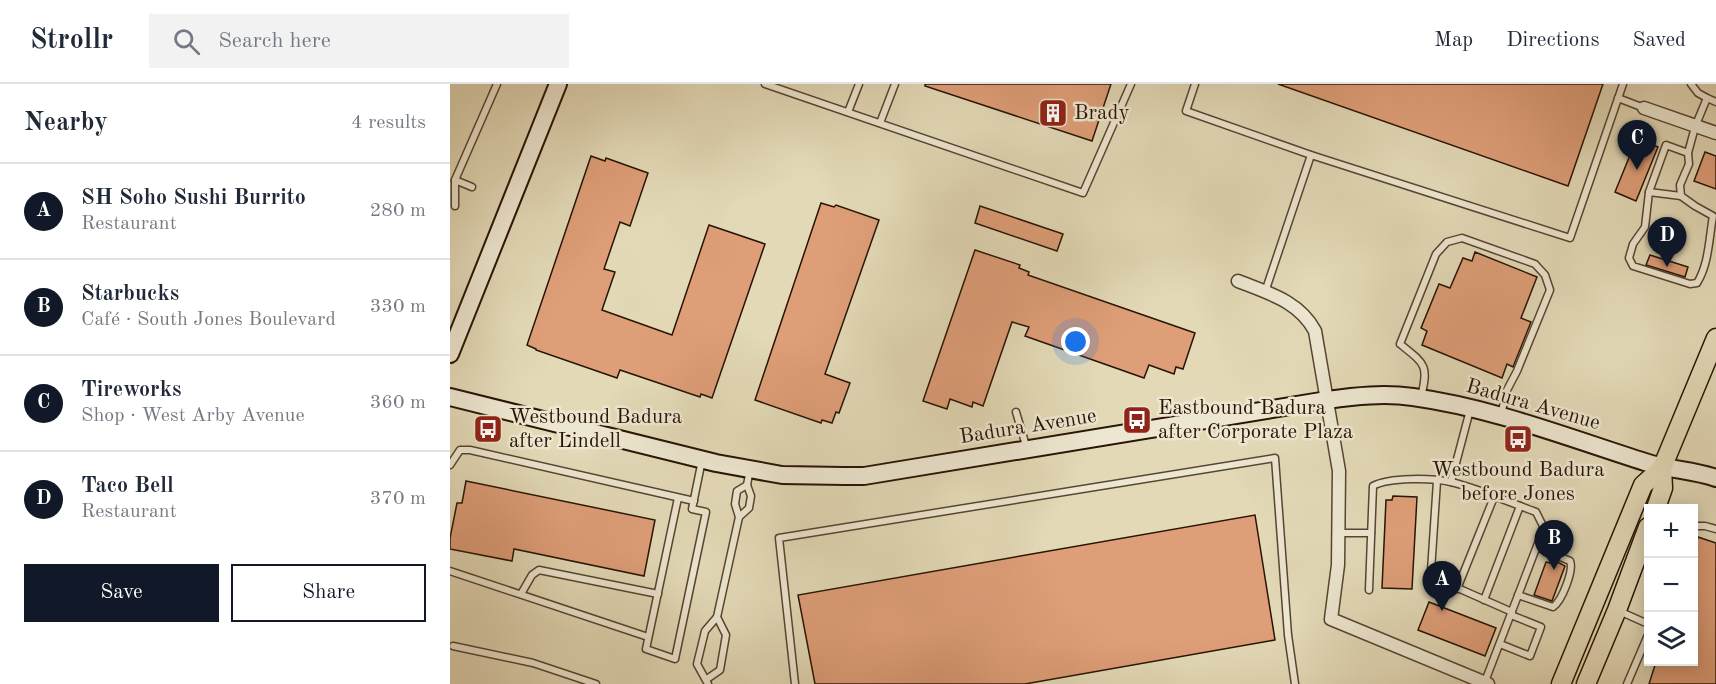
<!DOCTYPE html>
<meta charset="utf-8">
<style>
:root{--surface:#fff;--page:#f2f2f3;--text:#1f2937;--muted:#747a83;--line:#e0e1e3;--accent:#111827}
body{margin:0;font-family:"Old Standard TT",serif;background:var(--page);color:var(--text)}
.controls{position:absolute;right:18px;bottom:18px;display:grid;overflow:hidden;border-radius:0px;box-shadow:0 3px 15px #0003}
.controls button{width:54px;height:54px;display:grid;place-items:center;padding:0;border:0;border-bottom:2px solid var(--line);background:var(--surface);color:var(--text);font:30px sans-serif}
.you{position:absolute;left:626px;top:258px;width:21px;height:21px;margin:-15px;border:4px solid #fff;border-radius:50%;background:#1a73e8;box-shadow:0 0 0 9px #1a73e833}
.badge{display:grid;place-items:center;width:39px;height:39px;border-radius:50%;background:var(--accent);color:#fff;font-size:20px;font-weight:700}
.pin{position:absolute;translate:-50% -50px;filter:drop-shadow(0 2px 3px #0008)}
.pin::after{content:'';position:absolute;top:32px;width:21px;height:18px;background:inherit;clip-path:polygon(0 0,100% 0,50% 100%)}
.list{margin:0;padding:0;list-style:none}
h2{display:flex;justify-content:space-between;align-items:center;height:78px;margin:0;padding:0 24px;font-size:26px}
h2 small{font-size:20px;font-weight:400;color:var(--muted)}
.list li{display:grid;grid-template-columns:39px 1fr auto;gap:18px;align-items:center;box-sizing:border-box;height:96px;padding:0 24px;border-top:2px solid var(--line)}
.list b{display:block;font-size:22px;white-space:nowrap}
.list p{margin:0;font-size:20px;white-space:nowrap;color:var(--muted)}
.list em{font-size:20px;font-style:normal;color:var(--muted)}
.actions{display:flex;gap:12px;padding:18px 24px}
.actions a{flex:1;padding:14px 0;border:2px solid var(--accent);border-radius:0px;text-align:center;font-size:21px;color:var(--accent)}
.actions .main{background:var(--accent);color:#fff}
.icon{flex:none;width:33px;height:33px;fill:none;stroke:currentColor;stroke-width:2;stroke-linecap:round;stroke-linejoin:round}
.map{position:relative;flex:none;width:1266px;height:600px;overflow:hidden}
header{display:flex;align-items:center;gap:36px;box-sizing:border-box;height:84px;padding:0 30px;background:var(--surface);border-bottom:2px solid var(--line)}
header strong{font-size:28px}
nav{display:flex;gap:33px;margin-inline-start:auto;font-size:21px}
.search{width:420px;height:54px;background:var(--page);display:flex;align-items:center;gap:15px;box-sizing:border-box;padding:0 21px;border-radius:0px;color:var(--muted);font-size:22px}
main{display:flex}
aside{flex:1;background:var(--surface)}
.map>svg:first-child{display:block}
</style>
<header>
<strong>Strollr</strong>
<div class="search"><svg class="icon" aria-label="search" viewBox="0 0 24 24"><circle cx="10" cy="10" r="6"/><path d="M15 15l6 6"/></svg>Search here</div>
<nav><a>Map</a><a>Directions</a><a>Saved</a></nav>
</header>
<main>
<aside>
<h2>Nearby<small>4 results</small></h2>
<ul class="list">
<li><span class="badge">A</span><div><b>SH Soho Sushi Burrito</b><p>Restaurant</p></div><em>280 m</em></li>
<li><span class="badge">B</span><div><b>Starbucks</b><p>Café · South Jones Boulevard</p></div><em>330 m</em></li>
<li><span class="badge">C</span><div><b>Tireworks</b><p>Shop · West Arby Avenue</p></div><em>360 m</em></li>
<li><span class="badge">D</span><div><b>Taco Bell</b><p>Restaurant</p></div><em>370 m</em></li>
</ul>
<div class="actions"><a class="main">Save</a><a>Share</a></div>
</aside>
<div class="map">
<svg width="1266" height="600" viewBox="0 0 1266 600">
<rect width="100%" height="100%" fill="#e3d9b7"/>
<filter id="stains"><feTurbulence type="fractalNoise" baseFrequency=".00333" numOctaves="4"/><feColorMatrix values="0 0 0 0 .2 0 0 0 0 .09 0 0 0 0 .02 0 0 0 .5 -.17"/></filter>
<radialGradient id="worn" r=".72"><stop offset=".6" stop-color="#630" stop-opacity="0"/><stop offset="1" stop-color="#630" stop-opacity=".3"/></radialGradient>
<!-- building -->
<g fill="#de9e78" stroke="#271404" stroke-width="1.5">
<path d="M475 0H661L642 57 475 2Z"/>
<path d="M828 0H1153L1118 102Z"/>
<path d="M1187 54 1208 63 1186 117 1165 108Z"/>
<path d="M1255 68 1266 72V105L1244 97Z"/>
<path d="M141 72 155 77 156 74 198 89 180 142 170 138 154 185 165 188 152 226 222 251 259 141 315 160 262 314 251 310 250 313 170 286 167 294 86 266V265L77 261Z"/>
<path d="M371 119 384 123 386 121 429 136 375 290 400 299 389 329 386 328 382 339 372 336 371 339 305 316Z"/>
<path d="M530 122 613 150 607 167 525 139Z"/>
<path d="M525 166 570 181 569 184 579 188 578 191 745 249 733 285 726 283 724 290 699 281 694 294 575 252 579 243 562 238 533 322 523 318 522 323 500 315 497 325 473 317Z"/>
<path d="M1025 168 1087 193 1071 234 1081 238 1063 283 1057 280 1052 294 972 261 977 247 971 244 989 200 1000 204 1013 174 1022 177Z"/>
<path d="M1200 171 1238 183 1235 193 1196 181Z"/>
<path d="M16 397 205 436 194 492 64 465 62 477 0 465V454L7 419H12Z"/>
<path d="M943 412 967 413 962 505 932 504 936 416H942Z"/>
<path d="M805 431 825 556 575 600H365L348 511Z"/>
<path d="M1248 453 1266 459V600H1199L1206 578H1244V466Z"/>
<path d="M1102 475 1115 482 1102 517 1084 511 1096 478 1101 479Z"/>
<path d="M979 518 1046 544 1035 572 968 546Z"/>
</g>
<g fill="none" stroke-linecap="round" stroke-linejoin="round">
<!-- lane casing -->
<g stroke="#564531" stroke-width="9">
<g id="lane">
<path d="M315 0 633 109 681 0"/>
<path d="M745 0 736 27 861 71 1120 154 1173 0"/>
<path d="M1241 0 1248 9 1257 14"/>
<path d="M1168 14 1194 24"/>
<path d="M398 28 409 0"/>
<path d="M430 39 445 0"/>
<path d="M1238 69 1216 61 1199 108 1195 143 1183 160 1179 174 1183 182 1240 200 1247 199C1259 180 1259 154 1263 132L1245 122 1231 112 1230 101 1239 80 1238 69 1245 43 1257 14 1266 18"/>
<path d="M22 103 5 96 47 0"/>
<path d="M1199 108 1231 112"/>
<path d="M5 122V96"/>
<path d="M815 208 861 71"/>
<path d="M971 313C979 281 975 280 950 260L986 170 997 158 1012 154 1085 180 1095 191 1100 206 1067 287 1056 308 1051 332"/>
<path d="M566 328 577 365"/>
<path d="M0 381 10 366H20L244 417"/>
<path d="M987 397 981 487 985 494 1062 528"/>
<path d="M1001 398 1020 326"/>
<path d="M228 414 196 565 225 575 256 428 242 425 252 376"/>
<path d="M289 433 299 424 301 412 297 401 300 385"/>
<path d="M1244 442H1255L1266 445"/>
<path d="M889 449H921"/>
<path d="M0 487 198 553"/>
<path d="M1007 505 1044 413"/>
<path d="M919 506 923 402C939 393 983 394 1001 398 1027 404 1061 419 1086 428L1093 442 1090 454 1034 600"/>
<path d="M71 510 82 491 89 486 208 510"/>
<path d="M1068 511 1103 523C1112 517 1124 486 1120 477L1087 463"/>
<path d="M1034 516 1070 422"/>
<path d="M1169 527 1198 540"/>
<path d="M1050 560 1080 572 1091 543 1061 531"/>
<path d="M3 562 83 579 146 600"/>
<path d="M257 595 270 586 276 551 267 533"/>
<path d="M258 600 247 580 255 547 267 533 289 433 285 420 287 407 297 401"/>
<path d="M345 600 329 454 825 374 838 551 845 600"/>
<path d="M1177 600 1198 551"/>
</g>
</g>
<!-- street casing -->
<g stroke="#564531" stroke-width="15">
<g id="street">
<path d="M1194 24 1266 49"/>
<path d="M788 197C818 209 849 217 865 247L889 387 888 481 881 535 1038 600"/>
</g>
</g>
<!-- secondary casing -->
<g stroke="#271404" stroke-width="20">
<g id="secondary">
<path d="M0 270 108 0"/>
<path d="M0 313 266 379 332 391 394 392H414L877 316C906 312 934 309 963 313 1043 324 1119 354 1195 378 1219 386 1243 386 1266 394"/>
</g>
</g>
<!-- primary casing -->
<g stroke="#271404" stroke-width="21">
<g id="primary">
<path d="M1206 424 1213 404 1212 384 1266 254"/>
<path d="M1111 600 1193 401 1212 384"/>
<path d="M1136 600 1167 526 1198 443"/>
</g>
</g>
<!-- lane -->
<use href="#lane" stroke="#ede6d0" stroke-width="6"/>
<!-- street -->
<use href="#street" stroke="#ede6d0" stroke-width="12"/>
<!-- secondary -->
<use href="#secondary" stroke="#ede6d0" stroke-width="16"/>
<!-- primary -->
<use href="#primary" stroke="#e3d9b7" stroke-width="18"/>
</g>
<!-- icons -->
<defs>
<g id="building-square" transform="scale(1.5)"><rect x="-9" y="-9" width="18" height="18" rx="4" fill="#8f2418" stroke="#ede6d0"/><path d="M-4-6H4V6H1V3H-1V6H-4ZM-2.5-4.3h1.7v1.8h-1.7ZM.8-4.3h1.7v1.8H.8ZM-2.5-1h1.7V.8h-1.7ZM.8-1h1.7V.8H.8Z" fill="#fff"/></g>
<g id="bus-square" transform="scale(1.5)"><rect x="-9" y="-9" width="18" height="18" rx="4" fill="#8f2418" stroke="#ede6d0"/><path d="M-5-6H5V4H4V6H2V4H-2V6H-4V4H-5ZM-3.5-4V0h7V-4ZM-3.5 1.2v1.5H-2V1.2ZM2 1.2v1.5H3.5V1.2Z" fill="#fff"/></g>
</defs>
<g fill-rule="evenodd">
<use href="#building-square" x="603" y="29"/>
<use href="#bus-square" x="687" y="336"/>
<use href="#bus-square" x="38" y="345"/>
<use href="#bus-square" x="1068" y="355"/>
</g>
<g text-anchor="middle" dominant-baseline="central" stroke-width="5" stroke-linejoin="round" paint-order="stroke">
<!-- poi labels -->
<g font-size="21" fill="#271404" stroke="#ede6d0" text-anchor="start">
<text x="624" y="29">Brady</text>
<text x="708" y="324">Eastbound Badura<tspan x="708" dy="24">after Corporate Plaza</tspan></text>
<text x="59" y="333">Westbound Badura<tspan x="59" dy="24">after Lindell</tspan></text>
<text x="1068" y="386" text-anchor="middle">Westbound Badura<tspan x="1068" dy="24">before Jones</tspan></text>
</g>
<!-- street labels -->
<g font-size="21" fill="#271404" stroke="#ede6d0">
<text transform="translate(1083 321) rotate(16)">Badura Avenue</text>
<text transform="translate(578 343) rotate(-9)">Badura Avenue</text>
</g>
</g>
<rect width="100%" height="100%" filter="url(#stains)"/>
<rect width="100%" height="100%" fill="url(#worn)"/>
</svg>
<div class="controls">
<button>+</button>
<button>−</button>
<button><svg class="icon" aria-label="layers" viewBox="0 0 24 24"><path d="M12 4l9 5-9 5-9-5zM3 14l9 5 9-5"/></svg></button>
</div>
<div class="you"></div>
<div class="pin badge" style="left:992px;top:527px">A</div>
<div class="pin badge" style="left:1104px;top:486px">B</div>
<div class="pin badge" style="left:1187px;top:86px">C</div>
<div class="pin badge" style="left:1217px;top:183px">D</div>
</div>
</main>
